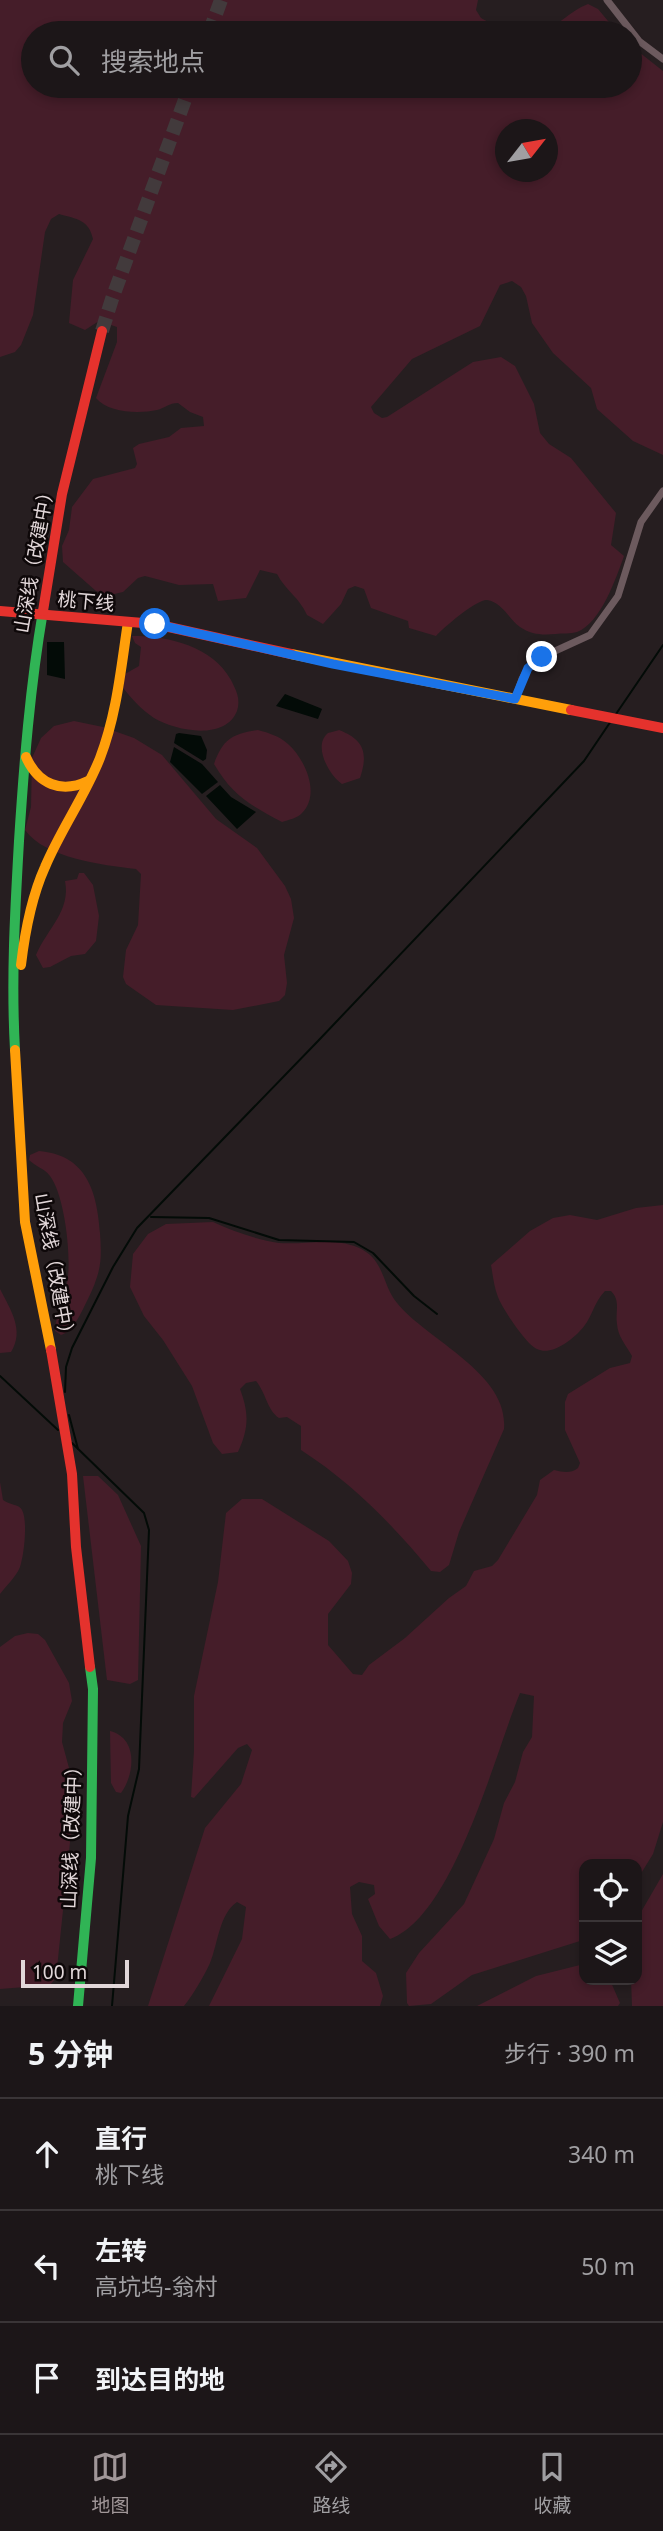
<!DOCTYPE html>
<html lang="zh">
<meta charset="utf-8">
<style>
:root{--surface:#1c1618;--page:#292325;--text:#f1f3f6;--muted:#a09fa2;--line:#3a3537;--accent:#a09698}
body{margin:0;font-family:"Noto Sans","Noto Sans SC",sans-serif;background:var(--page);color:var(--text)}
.controls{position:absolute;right:21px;bottom:21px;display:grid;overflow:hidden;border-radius:14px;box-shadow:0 4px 10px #0003}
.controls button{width:63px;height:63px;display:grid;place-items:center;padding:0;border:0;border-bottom:2px solid var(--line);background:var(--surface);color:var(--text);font:35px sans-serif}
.compass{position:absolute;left:495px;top:119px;width:63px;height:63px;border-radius:50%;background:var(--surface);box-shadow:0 4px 10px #0003;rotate:59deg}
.scale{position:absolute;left:21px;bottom:18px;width:108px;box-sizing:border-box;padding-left:7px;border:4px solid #e2d7d9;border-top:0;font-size:19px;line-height:24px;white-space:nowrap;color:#e2d7d9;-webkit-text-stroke:5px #0e0809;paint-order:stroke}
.stop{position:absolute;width:21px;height:21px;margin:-16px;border:5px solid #1a73e8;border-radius:50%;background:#fff}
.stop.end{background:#1a73e8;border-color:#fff;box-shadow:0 2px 7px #0008}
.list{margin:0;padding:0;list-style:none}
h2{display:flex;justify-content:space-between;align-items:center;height:91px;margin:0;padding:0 28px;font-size:30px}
h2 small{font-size:23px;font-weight:400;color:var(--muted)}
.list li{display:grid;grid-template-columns:46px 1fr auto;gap:21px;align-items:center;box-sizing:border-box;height:112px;padding:0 28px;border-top:2px solid var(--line)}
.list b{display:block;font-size:26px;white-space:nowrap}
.list p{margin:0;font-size:23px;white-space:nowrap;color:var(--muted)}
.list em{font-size:23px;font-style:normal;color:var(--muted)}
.icon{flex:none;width:38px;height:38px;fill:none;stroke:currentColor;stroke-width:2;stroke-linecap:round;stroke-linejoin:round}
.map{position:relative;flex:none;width:663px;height:2006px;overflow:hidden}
.search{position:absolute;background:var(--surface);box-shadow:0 4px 10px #0003;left:21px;right:21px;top:21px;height:77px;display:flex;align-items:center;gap:18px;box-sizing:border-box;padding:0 24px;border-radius:38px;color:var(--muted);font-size:26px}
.sheet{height:427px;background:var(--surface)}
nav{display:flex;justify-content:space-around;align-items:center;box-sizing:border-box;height:98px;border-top:2px solid var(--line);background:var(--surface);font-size:19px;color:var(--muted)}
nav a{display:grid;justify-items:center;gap:4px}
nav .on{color:var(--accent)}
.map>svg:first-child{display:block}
</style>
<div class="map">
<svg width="663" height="2006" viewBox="0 0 663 2006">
<rect width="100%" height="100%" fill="#261e20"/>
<!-- green -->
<g fill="#451d29" fill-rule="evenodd">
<path d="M0 0H478L476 10 481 18 508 33H33V86H630V45L663 71V455L633 441 597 409 591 388 553 353 532 323 526 296 521 287 512 281 500 285 480 326 412 359 371 407 374 413 382 418 387 417 473 362 501 357 515 366 534 404 540 433 549 444 571 458 616 513 611 545 624 556C616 578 601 623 577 632 571 634 562 633 556 634 542 635 532 635 520 627 509 619 502 602 487 600 477 599 443 628 436 636L409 628 408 621 371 608 364 589 355 586 348 589 341 604 323 624 307 615C299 597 286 591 277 574L260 570 246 598 218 601 213 584 179 585 145 576 138 578 123 592 110 595 96 591 63 562 62 546 69 530 72 507 93 479 135 468 137 464 133 448 139 444 169 437 181 428 204 426 203 417 190 412 178 403C169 403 165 408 157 410 139 414 108 413 96 398L117 342V327L99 321 85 330 69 323 73 280 93 239C89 220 77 219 59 214L51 219 45 232 33 315 21 345 15 352 0 357ZM505 130H548V172H505Z"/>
<path d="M588 4 598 9 618 33H539C558 27 569 11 588 4Z"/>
<path d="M132 636C169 636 212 646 231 680 236 690 241 699 237 711 225 741 176 731 154 718 142 710 132 699 123 688L125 674 139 666 141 647 135 643Z"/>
<path d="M74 721 103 727 134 738 162 755 216 819 257 848 285 886 291 899 294 918 284 955 287 983 285 995 279 1001 233 1010 156 1005 126 984 123 977 126 950 138 925 141 874 136 869C102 865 45 858 25 830L31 807 32 758 41 738 54 726Z"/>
<path d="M258 730C269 733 279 736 288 744 305 759 321 794 302 813 298 818 288 820 282 822 250 805 232 795 214 764 223 739 232 734 258 730Z"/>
<path d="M339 730C365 740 368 754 360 778L342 784C330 776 312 746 328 733 329 733 339 730 339 730Z"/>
<path d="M79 873H84L93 885 99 916 96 941 85 954 71 956 50 967 43 968 36 955C47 929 71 911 65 881L77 879Z"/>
<path d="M39 1151C87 1155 97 1192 100 1233 101 1248 102 1262 97 1277 94 1287 89 1297 84 1307 79 1317 72 1332 61 1335L55 1331C56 1314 63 1300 67 1283 72 1259 65 1196 50 1176 44 1168 36 1167 29 1160L30 1155Z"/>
<path d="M663 1205V1822L653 1854 637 1880V1864H584V1937L580 1941 472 1975 431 2004 409 2006 407 2003 406 1973 419 1953 464 1904 494 1839 504 1803 515 1782 523 1752 532 1737 534 1696 520 1693C495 1753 454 1916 390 1939L379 1926 368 1899 375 1894 374 1885 359 1882 350 1887 352 1914 362 1936V1961L376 1973 383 1996 380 2006H209L242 1939 246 1907 237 1902C219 1914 218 1944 210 1963 204 1976 193 1995 184 2006H148L205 1828 241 1784 252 1750 247 1744 238 1748 194 1798 191 1797 194 1751V1696L218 1582 226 1513 242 1499H262L329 1541 348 1561 352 1573 351 1584 328 1614V1645L353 1674 362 1675 369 1665 405 1638 449 1598 466 1586 474 1571 492 1566 498 1560 537 1495 540 1480 554 1470C563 1472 570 1474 578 1468L580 1463 565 1430V1402L568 1394 610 1368 630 1363 632 1356C626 1345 618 1337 617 1324 615 1311 621 1301 611 1291H605C593 1303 592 1320 579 1332 570 1341 551 1356 537 1349 526 1344 502 1308 498 1297 494 1287 493 1276 491 1265L530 1231 553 1218 570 1215 597 1220 636 1208Z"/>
<path d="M213 1222C233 1231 257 1240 279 1243 306 1245 339 1236 363 1250 383 1261 383 1283 394 1299 421 1338 509 1371 504 1429L459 1532 449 1565 440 1572 431 1571C393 1525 352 1483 301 1450V1426L287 1417 279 1418C267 1410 266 1393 256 1381L246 1383 240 1389C249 1413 249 1428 238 1452L222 1454 213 1443 192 1386 163 1340 144 1316 130 1287 133 1254 148 1234 166 1224Z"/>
<path d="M0 1289C10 1309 25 1330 11 1352L0 1353Z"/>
<path d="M83 1476H98L118 1495 141 1546 138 1680 130 1684 107 1680Z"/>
<path d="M0 1482 3 1500C9 1505 19 1504 22 1510 28 1521 24 1555 20 1567 16 1577 6 1586 0 1594Z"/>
<path d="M28 1633 38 1634 45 1640 69 1683 72 1701 63 1723 62 1742 72 1779V1823L56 1978 50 1985 0 1989V1647L15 1636Z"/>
<path d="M110 1731C138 1738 135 1774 121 1793L116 1792 111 1783Z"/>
<path d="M663 1874V2006H632L631 1980H637V1919Z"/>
<path d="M584 1964V1980H610L620 2003 618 2006H477L536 1976Z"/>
</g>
<!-- water -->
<g fill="#030b07">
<path d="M47 642H64L65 679 47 675Z"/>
<path d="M285 694 320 708 322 709 318 719 276 706Z"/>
<path d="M179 733 201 736 207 750 206 759 203 761 174 743 176 734Z"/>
<path d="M174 747 202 764 218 782 202 794 170 762Z"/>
<path d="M220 785 231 797 256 812 237 829 206 796Z"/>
</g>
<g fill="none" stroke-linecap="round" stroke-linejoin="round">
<!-- stream -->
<g stroke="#030b07" stroke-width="2">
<path d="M616 714 663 645"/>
<path d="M151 1217 209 1218 279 1240 354 1242 373 1253 414 1296 437 1314"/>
<path d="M0 1376 58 1430"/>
<path d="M65 1392 66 1367 72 1348 113 1267 137 1228 318 1041 584 761 611 721"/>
<path d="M69 1415 78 1449"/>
<path d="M72 1443 144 1513 149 1530 139 1769 128 1816 112 2006"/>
</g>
<!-- highway-tunnel -->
<g stroke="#423a3c" stroke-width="14" stroke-dasharray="14 7" stroke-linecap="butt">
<path d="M209 33 221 0"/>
<path d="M102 331 112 299 190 86"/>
</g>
<!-- street -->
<g stroke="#6c5a5e" stroke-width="7">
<path d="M607 0 639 41 663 59"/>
<path d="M515 699 522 679 528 668 542 657 590 635 618 596 641 522 663 491"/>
</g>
<!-- fast -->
<g stroke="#30b455" stroke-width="10">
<path d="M15 1050C11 980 15 911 19 841 24 764 30 687 43 611"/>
<path d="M78 2006 91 1858 93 1689 90 1667"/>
</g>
<!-- slow -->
<g stroke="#ff9f0a" stroke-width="10">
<path d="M291 654 571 710"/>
<path d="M26 757C38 784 61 794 88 781"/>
<path d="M21 965C25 931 31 898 45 867 61 829 85 796 100 758 117 714 121 667 128 622"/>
<path d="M15 1050 25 1222 51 1350"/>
</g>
<!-- jam -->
<g stroke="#e5322d" stroke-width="10">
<path d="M0 611 155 624 291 654"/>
<path d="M43 611 62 494 102 331"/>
<path d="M571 710 663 728"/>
<path d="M51 1350 72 1474 76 1547 90 1667"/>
</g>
</g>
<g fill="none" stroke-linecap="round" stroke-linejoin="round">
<!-- route -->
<path stroke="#1a73e8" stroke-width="9" d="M155 624 333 664 515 699 528 668 542 657"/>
</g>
<g text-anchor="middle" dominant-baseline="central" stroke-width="5" stroke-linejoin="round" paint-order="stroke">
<!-- street labels -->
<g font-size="19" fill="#e2d7d9" stroke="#0e0809">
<text transform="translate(34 558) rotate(-80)">山深线（改建中）</text>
<text transform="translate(86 601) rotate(5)">桃下线</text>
<text transform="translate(55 1268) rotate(80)">山深线（改建中）</text>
<text transform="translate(71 1833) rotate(-88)">山深线（改建中）</text>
</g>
</g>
</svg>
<div class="controls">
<button><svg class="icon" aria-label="locate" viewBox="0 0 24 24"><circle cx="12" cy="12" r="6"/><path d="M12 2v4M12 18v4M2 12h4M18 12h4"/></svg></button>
<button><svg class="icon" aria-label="layers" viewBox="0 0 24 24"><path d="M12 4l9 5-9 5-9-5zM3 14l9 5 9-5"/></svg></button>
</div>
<svg class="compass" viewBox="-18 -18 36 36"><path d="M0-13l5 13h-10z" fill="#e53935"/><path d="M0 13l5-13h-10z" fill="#a09fa2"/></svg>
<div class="scale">100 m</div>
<div class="stop" style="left:155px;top:624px"></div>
<div class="stop end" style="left:542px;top:657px"></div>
<div class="search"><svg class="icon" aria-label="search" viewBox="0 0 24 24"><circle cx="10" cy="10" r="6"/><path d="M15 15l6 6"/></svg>搜索地点</div>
</div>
<section class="sheet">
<h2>5 分钟<small>步行 · 390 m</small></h2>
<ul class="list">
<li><svg class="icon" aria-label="ahead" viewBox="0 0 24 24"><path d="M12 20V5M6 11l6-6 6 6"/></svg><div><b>直行</b><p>桃下线</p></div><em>340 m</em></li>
<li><svg class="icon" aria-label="left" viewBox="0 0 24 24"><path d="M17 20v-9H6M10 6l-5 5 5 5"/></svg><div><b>左转</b><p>高坑坞-翁村</p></div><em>50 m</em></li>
<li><svg class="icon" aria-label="arrive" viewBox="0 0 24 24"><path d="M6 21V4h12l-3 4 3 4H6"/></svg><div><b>到达目的地</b></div></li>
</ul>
</section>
<nav>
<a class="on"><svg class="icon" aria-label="map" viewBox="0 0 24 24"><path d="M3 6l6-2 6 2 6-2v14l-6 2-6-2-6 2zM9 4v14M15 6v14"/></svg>地图</a>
<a><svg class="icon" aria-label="directions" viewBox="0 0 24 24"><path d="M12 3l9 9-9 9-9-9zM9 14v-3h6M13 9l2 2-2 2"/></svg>路线</a>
<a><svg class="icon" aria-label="saved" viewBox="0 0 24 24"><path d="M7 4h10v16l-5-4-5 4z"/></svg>收藏</a>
</nav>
